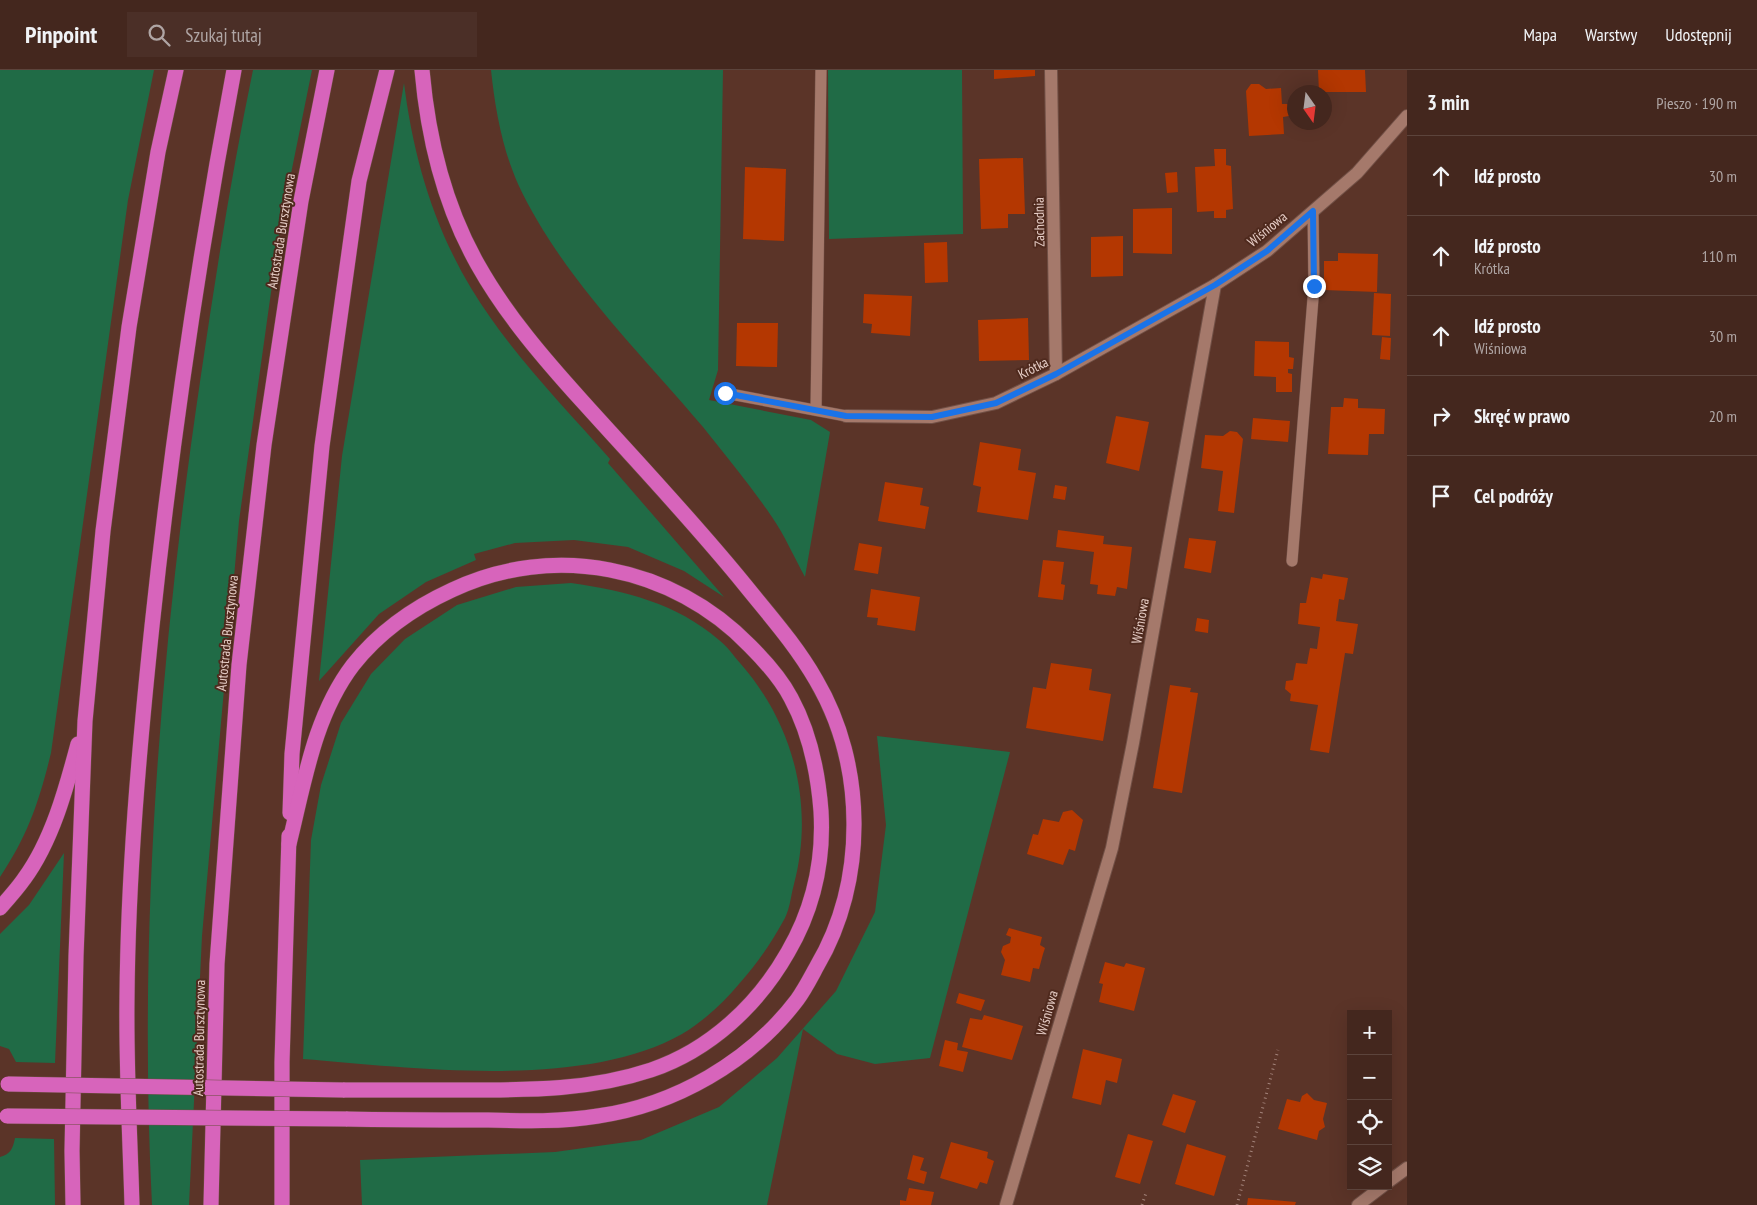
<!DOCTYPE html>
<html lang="pl">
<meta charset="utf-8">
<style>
:root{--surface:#44271e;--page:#4b2f27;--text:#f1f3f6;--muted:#afa5a4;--line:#5c443c}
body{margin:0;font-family:"PT Sans Narrow",sans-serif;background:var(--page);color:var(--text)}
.controls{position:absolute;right:15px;bottom:15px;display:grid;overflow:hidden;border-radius:0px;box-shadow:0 5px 20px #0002}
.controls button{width:45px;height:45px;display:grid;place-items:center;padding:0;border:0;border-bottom:1px solid var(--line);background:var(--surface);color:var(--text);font:25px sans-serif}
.compass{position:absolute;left:1287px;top:15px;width:45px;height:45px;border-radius:50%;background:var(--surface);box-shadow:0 5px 20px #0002;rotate:166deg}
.stop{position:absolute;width:15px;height:15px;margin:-11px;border:4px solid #1a73e8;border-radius:50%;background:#fff}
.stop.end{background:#1a73e8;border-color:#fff;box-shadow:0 1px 5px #0008}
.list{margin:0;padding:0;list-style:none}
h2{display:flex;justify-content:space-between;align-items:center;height:65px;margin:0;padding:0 20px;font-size:21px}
h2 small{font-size:16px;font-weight:400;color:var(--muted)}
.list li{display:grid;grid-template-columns:32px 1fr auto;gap:15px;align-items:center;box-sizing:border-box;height:80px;padding:0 20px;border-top:1px solid var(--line)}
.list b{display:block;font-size:19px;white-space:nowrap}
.list p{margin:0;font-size:16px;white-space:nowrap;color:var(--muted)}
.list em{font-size:16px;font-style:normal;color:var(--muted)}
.icon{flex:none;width:28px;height:28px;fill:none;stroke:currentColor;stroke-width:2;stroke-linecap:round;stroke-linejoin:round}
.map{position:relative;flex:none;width:1407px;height:1135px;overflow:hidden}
header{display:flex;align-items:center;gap:30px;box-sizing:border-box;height:70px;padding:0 25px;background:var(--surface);border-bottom:1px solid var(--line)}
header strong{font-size:24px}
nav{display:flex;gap:28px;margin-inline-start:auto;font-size:18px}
.search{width:350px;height:45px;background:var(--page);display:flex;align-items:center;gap:12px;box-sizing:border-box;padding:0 18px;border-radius:0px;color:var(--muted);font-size:19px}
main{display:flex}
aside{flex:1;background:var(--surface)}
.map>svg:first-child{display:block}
</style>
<header>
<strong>Pinpoint</strong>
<div class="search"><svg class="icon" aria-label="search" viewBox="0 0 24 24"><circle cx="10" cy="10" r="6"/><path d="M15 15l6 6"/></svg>Szukaj tutaj</div>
<nav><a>Mapa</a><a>Warstwy</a><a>Udostępnij</a></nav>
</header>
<main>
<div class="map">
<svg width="1407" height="1135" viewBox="0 0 1407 1135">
<rect width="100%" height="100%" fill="#5b3428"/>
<!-- green -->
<g fill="#206b46">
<path d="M0 0H154L128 130 51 683C39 732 28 765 0 807Z"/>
<path d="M253 0H312L280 158 239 451 202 866 189 1135H152C138 858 160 580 201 305 216 203 232 101 253 0Z"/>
<path d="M491 0H723L718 300 709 330 811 350 830 362 805 507C794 487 785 466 772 447 751 416 726 386 703 357 638 280 561 206 518 114 502 78 495 38 491 0Z"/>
<path d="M828 0H962L963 164 829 169Z"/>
<path d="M404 13C413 85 433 155 471 218 509 281 562 334 610 389L608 393 724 527 684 501 628 477 574 470 515 473 474 484 476 490 426 512 379 544 319 611 342 386Z"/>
<path d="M571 513C626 521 676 533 719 570 727 576 733 585 740 593 793 653 815 735 794 814 791 825 790 838 785 848 772 872 757 894 739 914 723 933 704 951 682 964 583 1020 415 998 303 989L311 770 321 715 341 653 371 604 405 569 457 535 516 517Z"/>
<path d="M877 666 1010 682 930 988 875 994 837 984 803 959 767 1135H362L360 1090 555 1082 641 1070 719 1037 777 988 836 921 875 842 886 755Z"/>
<path d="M64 783 55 993 16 992 9 979 0 976V864L29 835Z"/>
<path d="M15 1068 54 1069 55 1135H0V1087C11 1084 13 1078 15 1068Z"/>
</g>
<!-- building -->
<g fill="#b43701">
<path d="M994 0H1035V6L994 9Z"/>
<path d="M1318 0H1365L1366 22H1319Z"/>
<path d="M1251 14H1259L1266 19 1281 18 1282 34H1288L1289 46 1283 47 1284 64 1249 66 1246 21Z"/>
<path d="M1214 79H1226V95L1231 96 1233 139 1226 140V148H1214V141L1197 142 1195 97 1215 96Z"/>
<path d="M1023 88 1025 144H1008V158L981 159 979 89Z"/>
<path d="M745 97 786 99 784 171 743 169Z"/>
<path d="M1177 102 1178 122 1167 123 1165 103Z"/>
<path d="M1172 138V184L1133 183V139Z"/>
<path d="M1123 166V206L1091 207V167Z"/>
<path d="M947 172 948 212 925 213 924 173Z"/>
<path d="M1338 183 1378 184 1377 222 1324 220V191H1338Z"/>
<path d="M1374 223 1391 224 1390 266 1372 265Z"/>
<path d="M864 224 912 226 910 266 871 263 872 254 863 253Z"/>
<path d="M1028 248 1029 290 979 291 978 250Z"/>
<path d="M737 253H778L777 297 736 296Z"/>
<path d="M1382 267 1391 268 1390 290 1380 289Z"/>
<path d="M1255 271 1289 272V287L1294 288 1293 299H1288V303L1292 304V322H1276V307L1254 306Z"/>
<path d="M1344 328 1358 329V338L1385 339 1384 364H1369L1368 385 1328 384 1331 337H1343Z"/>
<path d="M1116 346 1149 352 1139 401 1106 393Z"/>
<path d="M1253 348 1290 351 1288 372 1251 369Z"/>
<path d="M1230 361 1237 362 1243 369 1234 443 1218 441 1223 401 1201 398 1205 365 1223 366Z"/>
<path d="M980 372 1021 379 1018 400 1036 403 1028 450 977 442 981 417 973 415Z"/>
<path d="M885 412 923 418 920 435 929 437 925 459 878 451Z"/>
<path d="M1055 415 1067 417 1065 430 1053 428Z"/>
<path d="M1058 460 1104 466 1103 474 1132 477 1127 519 1117 517 1115 526 1097 524 1098 515 1090 514 1094 482 1056 477Z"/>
<path d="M1189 468 1216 471 1211 503 1184 498Z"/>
<path d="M859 473 882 477 878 504 854 500Z"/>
<path d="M1043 490 1064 492 1061 514 1065 515 1063 530 1038 527Z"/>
<path d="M1323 504 1348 508 1344 530 1339 529 1336 551 1358 554 1353 584 1345 583 1329 683 1310 680 1318 635 1290 631 1291 624 1285 619 1286 611 1293 610 1296 593 1307 594 1310 578 1317 579 1320 557 1298 554 1300 533H1306L1311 507 1322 509Z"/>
<path d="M871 519 920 527 915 561 877 555 878 548 867 547Z"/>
<path d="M1197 548 1209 550 1208 563 1195 561Z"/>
<path d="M1051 593 1092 599 1089 620 1111 624 1103 671 1026 658 1033 617 1046 619Z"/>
<path d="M1170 615 1191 618 1190 622 1198 623 1182 723 1153 718Z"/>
<path d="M1072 740 1083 750 1075 781 1069 779 1063 795 1027 784 1033 764 1038 765 1043 749 1059 752 1063 742Z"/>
<path d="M1009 858 1042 867 1040 875 1045 878 1043 884 1039 899 1033 898 1030 912 1001 905 1005 890 1001 882 1003 876 1010 873 1011 867 1006 865Z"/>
<path d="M1105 892 1124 897 1126 893 1145 898 1134 941 1099 932 1103 914 1099 913Z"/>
<path d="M959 923 985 930 981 941 956 933Z"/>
<path d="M984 945 1023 956 1012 990 962 977 970 948 982 950Z"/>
<path d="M945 970 958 973 957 980 968 982 963 1002 939 996Z"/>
<path d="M1083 979 1122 989 1117 1013 1106 1010 1101 1035 1072 1028Z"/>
<path d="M1307 1023 1314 1030 1327 1033 1323 1049 1325 1057 1319 1061 1317 1070 1278 1059 1287 1029 1300 1032 1302 1026Z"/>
<path d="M1173 1024 1196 1031 1185 1063 1162 1055Z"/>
<path d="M1128 1064 1153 1071 1140 1114 1115 1107Z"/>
<path d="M951 1072 988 1082 987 1088 994 1091 987 1114 980 1112 977 1119 940 1108Z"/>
<path d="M1187 1074 1226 1086 1214 1126 1175 1114Z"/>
<path d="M913 1085 924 1088 920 1100 927 1102 924 1114 907 1109Z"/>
<path d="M909 1118 934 1122 931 1135H900V1130L906 1131Z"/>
<path d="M1248 1128 1296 1132 1295 1135H1247Z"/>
</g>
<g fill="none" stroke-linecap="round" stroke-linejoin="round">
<!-- lane casing -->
<g stroke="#715046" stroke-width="12">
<g id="lane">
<path d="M725 323 846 346"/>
<path d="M816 340 821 0"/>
<path d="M1292 491 1314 216 1313 141"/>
</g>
</g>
<!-- street casing -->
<g stroke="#715046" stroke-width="14">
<g id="street">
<path d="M1051 0 1056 304"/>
<path d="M846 346 932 347 996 333 1056 304 1215 215"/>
<path d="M1388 1112 1407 1098"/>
<path d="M1006 1135 1112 778 1133 673 1215 215 1267 181 1357 103 1407 46"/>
<path d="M1358 1135 1383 1116"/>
</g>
</g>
<!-- highway casing -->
<g stroke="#715046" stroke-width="16">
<g id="highway">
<path d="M290 743 292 684 322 376 359 111 387 0"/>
<path d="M289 774C304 714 314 646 353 595 379 562 415 537 452 520 553 472 673 496 750 576 765 591 781 609 791 628 810 663 818 702 821 741 824 791 813 839 788 882 758 935 710 980 651 1000 591 1020 531 1020 469 1020 427 1020 385 1020 343 1020"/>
<path d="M0 838C8 829 17 819 24 809 52 771 66 719 78 674"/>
<path d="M346 1049C393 1050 441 1050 488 1050 524 1051 562 1052 598 1046 675 1035 750 992 797 930 805 919 811 907 817 896 867 811 866 695 816 610 796 575 770 546 745 515 694 452 638 393 583 332 545 290 506 245 478 195 444 135 428 68 422 0"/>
<path d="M73 1135 72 1081 76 886 85 651 103 461 129 257 158 82 176 0"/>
<path d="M132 1135C130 1066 126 997 127 928 128 804 139 680 152 556 172 369 199 185 234 0"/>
<path d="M211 1135 217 894 239 595 264 375 301 131 327 0"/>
<path d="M282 1135V992L289 766"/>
</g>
</g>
<!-- path -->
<g stroke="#a3837a" stroke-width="3" stroke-dasharray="1 4" stroke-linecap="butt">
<path d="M1142 1135 1146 1123"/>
<path d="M1237 1135 1278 980"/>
</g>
<!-- lane -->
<use href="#lane" stroke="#a5796b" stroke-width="11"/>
<!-- street -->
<use href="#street" stroke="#a5796b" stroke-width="12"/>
<!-- highway -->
<use href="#highway" stroke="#d764bb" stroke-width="15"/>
<!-- highway-bridge casing -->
<g stroke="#715046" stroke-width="16" stroke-linecap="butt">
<g id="highway-bridge">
<path d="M8 1014 343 1020"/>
<path d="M7 1046 346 1049"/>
</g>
</g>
<!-- highway-bridge -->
<use href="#highway-bridge" stroke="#d764bb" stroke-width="15"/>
</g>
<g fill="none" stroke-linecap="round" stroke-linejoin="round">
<!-- route -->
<path stroke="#1a73e8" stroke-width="6" d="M725 323 846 346 932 347 996 333 1056 304 1215 215 1267 181 1313 141 1314 216"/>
</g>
<g text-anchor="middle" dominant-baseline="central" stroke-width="4" stroke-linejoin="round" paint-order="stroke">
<!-- street labels -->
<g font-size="14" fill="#e7cec7" stroke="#4f2a1e">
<text transform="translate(1039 152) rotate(-91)">Zachodnia</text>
<text transform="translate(1267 159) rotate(-39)">Wiśniowa</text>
<text transform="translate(281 161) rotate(-81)">Autostrada Bursztynowa</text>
<text transform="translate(1033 298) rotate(-27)">Krótka</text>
<text transform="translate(1140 551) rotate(-80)">Wiśniowa</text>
<text transform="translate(227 563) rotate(-84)">Autostrada Bursztynowa</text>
<text transform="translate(1047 943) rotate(-74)">Wiśniowa</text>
<text transform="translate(199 968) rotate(-89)">Autostrada Bursztynowa</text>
</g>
</g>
</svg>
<div class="controls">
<button>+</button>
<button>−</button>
<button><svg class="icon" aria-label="locate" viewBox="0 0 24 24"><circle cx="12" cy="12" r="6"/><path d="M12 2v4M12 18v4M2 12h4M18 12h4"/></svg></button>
<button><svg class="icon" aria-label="layers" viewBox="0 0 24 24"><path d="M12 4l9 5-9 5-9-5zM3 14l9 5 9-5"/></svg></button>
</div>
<svg class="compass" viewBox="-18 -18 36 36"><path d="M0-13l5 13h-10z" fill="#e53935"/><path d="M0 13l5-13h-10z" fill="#afa5a4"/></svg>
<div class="stop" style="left:725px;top:323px"></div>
<div class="stop end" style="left:1314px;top:216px"></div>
</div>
<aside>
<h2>3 min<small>Pieszo · 190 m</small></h2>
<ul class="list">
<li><svg class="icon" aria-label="ahead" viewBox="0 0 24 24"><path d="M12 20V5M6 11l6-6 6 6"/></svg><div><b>Idź prosto</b></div><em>30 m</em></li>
<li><svg class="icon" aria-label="ahead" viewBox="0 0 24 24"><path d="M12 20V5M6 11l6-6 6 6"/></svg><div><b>Idź prosto</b><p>Krótka</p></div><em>110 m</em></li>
<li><svg class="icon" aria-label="ahead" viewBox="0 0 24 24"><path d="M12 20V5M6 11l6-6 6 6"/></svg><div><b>Idź prosto</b><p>Wiśniowa</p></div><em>30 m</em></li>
<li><svg class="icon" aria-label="right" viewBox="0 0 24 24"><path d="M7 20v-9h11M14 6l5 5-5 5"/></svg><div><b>Skręć w prawo</b></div><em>20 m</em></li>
<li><svg class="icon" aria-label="arrive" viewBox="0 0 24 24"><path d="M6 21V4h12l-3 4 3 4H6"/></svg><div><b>Cel podróży</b></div></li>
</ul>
</aside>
</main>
